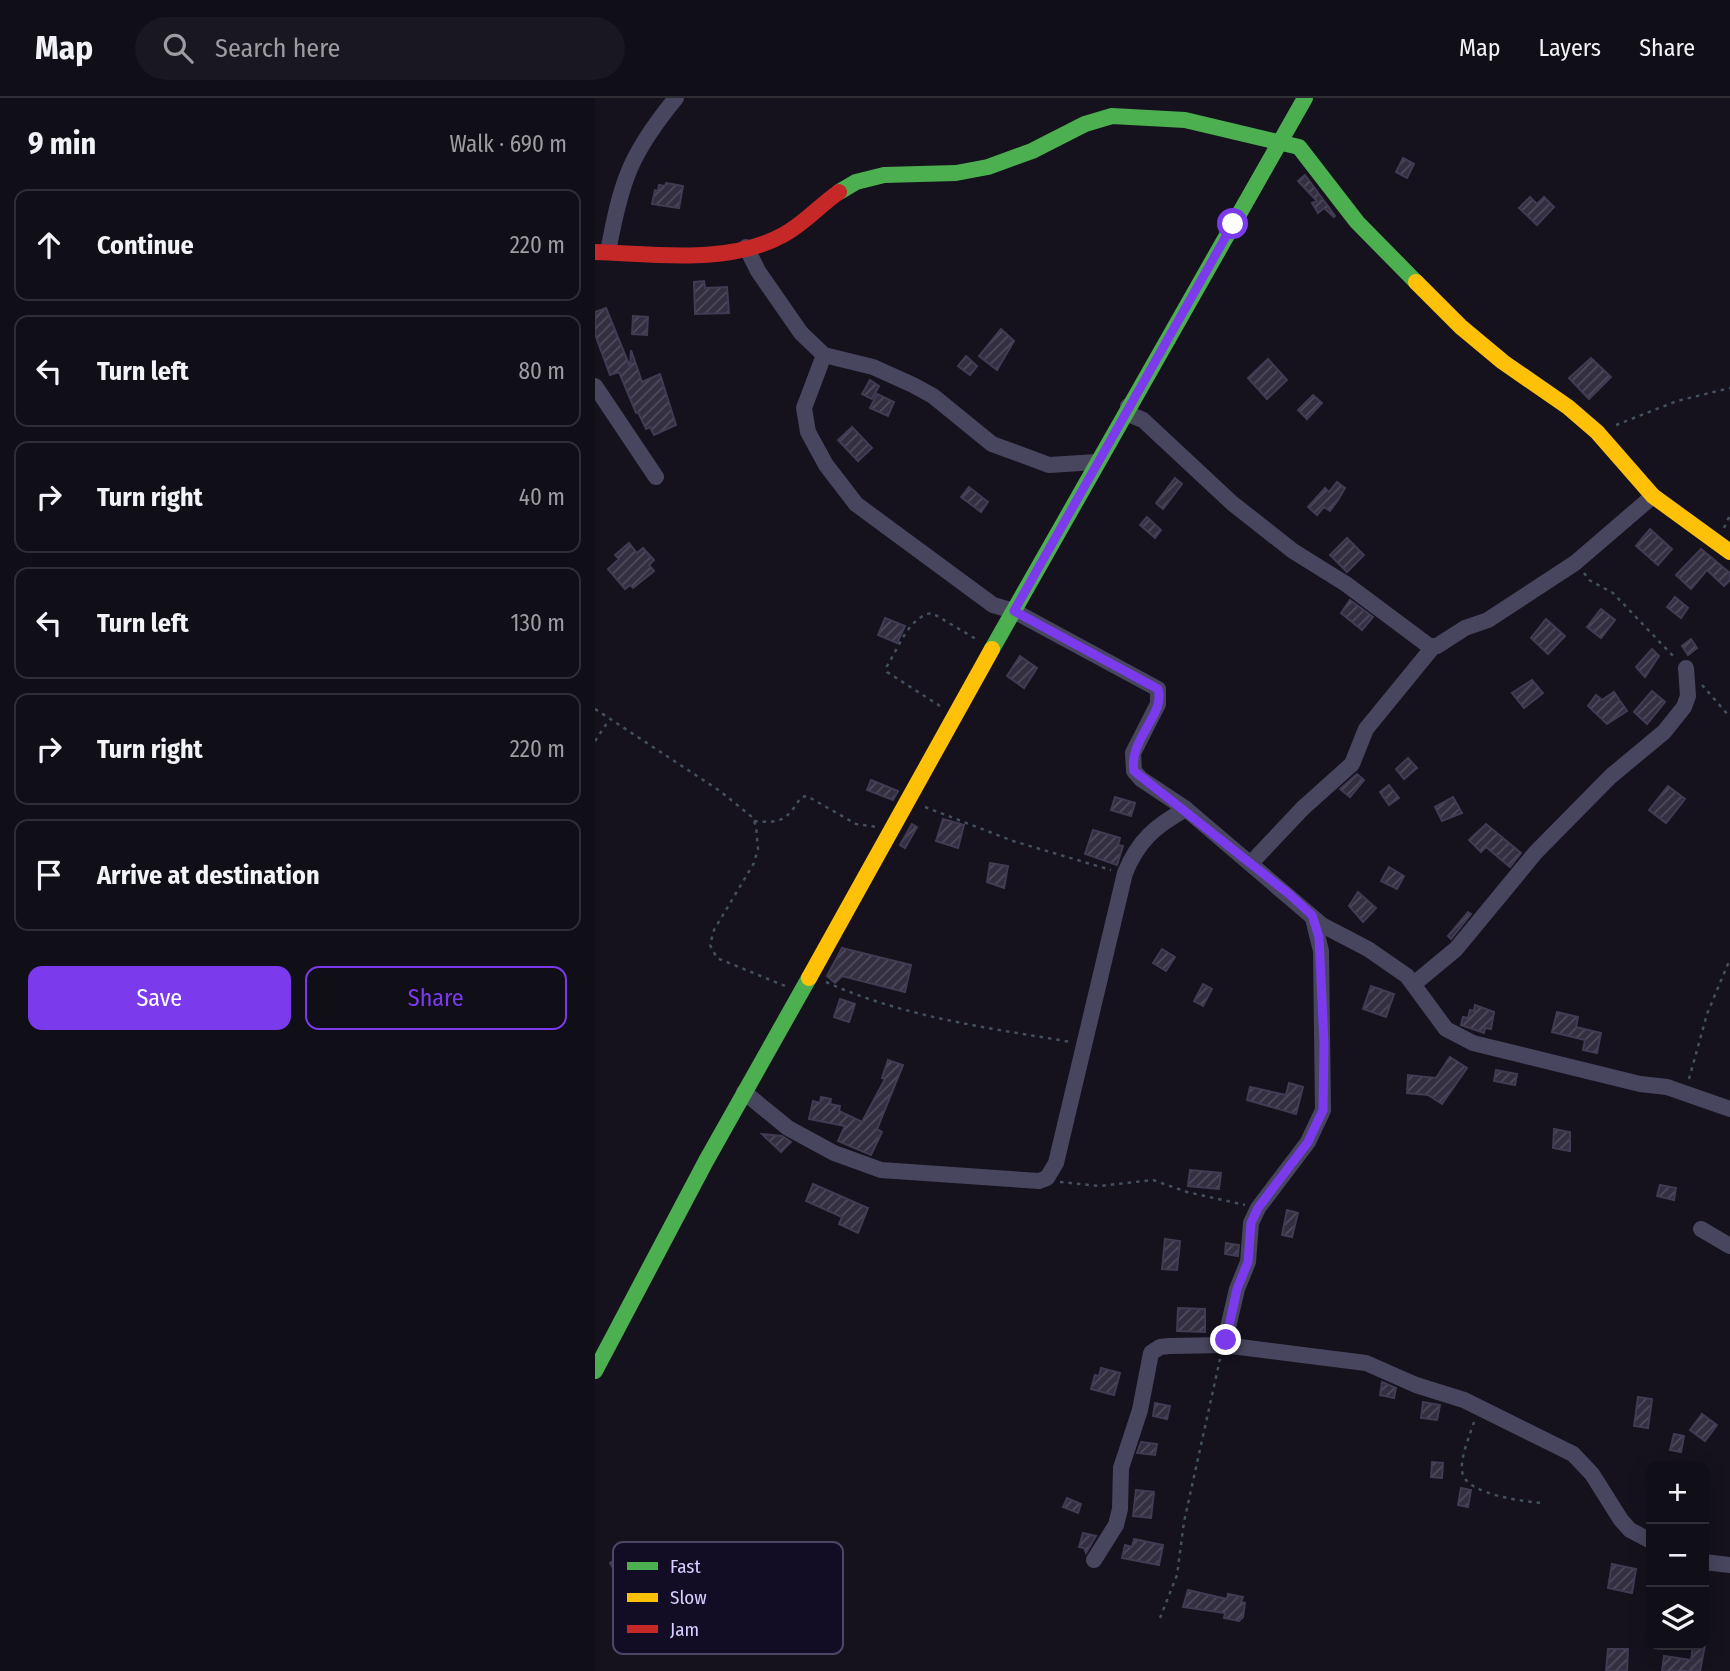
<!DOCTYPE html>
<meta charset="utf-8">
<style>
:root{--surface:#100e16;--page:#19171f;--text:#f1f3f6;--muted:#9c9ca1;--line:#302e35;--accent:#7c3aed}
body{margin:0;font-family:"Fira Sans Condensed",sans-serif;background:var(--page);color:var(--text)}
.controls{position:absolute;right:21px;bottom:21px;display:grid;overflow:hidden;border-radius:14px;box-shadow:0 4px 18px #0003}
.controls button{width:63px;height:63px;display:grid;place-items:center;padding:0;border:0;border-bottom:2px solid var(--line);background:var(--surface);color:var(--text);font:35px sans-serif}
.stop{position:absolute;width:21px;height:21px;margin:-16px;border:5px solid #7c3aed;border-radius:50%;background:#fff}
.stop.end{background:#7c3aed;border-color:#fff;box-shadow:0 2px 7px #0008}
.list{margin:0;padding:0;list-style:none}
h2{display:flex;justify-content:space-between;align-items:center;height:91px;margin:0;padding:0 28px;font-size:30px}
h2 small{font-size:23px;font-weight:400;color:var(--muted)}
.list li{display:grid;grid-template-columns:46px 1fr auto;gap:21px;align-items:center;box-sizing:border-box;height:112px;margin:0 14px 14px;padding:0 14px;border:2px solid var(--line);border-radius:14px}
.list b{display:block;font-size:26px;white-space:nowrap}
.list em{font-size:23px;font-style:normal;color:var(--muted)}
.actions{display:flex;gap:14px;padding:21px 28px}
.actions a{flex:1;padding:16px 0;border:2px solid var(--accent);border-radius:14px;text-align:center;font-size:24px;color:var(--accent)}
.actions .main{background:var(--accent);color:#fff}
.icon{flex:none;width:38px;height:38px;fill:none;stroke:currentColor;stroke-width:2;stroke-linecap:round;stroke-linejoin:round}
.map{position:relative;flex:none;width:1135px;height:1573px;overflow:hidden}
header{display:flex;align-items:center;gap:42px;box-sizing:border-box;height:98px;padding:0 35px;background:var(--surface);border-bottom:2px solid var(--line)}
header strong{font-size:33px}
nav{display:flex;gap:38px;margin-inline-start:auto;font-size:24px}
.search{width:490px;height:63px;background:var(--page);display:flex;align-items:center;gap:18px;box-sizing:border-box;padding:0 24px;border-radius:38px;color:var(--muted);font-size:26px}
main{display:flex}
aside{flex:1;background:var(--surface)}
.map>svg:first-child{display:block}
</style>
<header>
<strong>Map</strong>
<div class="search"><svg class="icon" aria-label="search" viewBox="0 0 24 24"><circle cx="10" cy="10" r="6"/><path d="M15 15l6 6"/></svg>Search here</div>
<nav><a>Map</a><a>Layers</a><a>Share</a></nav>
</header>
<main>
<aside>
<h2>9 min<small>Walk · 690 m</small></h2>
<ul class="list">
<li><svg class="icon" aria-label="ahead" viewBox="0 0 24 24"><path d="M12 20V5M6 11l6-6 6 6"/></svg><div><b>Continue</b></div><em>220 m</em></li>
<li><svg class="icon" aria-label="left" viewBox="0 0 24 24"><path d="M17 20v-9H6M10 6l-5 5 5 5"/></svg><div><b>Turn left</b></div><em>80 m</em></li>
<li><svg class="icon" aria-label="right" viewBox="0 0 24 24"><path d="M7 20v-9h11M14 6l5 5-5 5"/></svg><div><b>Turn right</b></div><em>40 m</em></li>
<li><svg class="icon" aria-label="left" viewBox="0 0 24 24"><path d="M17 20v-9H6M10 6l-5 5 5 5"/></svg><div><b>Turn left</b></div><em>130 m</em></li>
<li><svg class="icon" aria-label="right" viewBox="0 0 24 24"><path d="M7 20v-9h11M14 6l5 5-5 5"/></svg><div><b>Turn right</b></div><em>220 m</em></li>
<li><svg class="icon" aria-label="arrive" viewBox="0 0 24 24"><path d="M6 21V4h12l-3 4 3 4H6"/></svg><div><b>Arrive at destination</b></div></li>
</ul>
<div class="actions"><a class="main">Save</a><a>Share</a></div>
</aside>
<div class="map">
<svg width="1135" height="1573" viewBox="0 0 1135 1573">
<defs>
<pattern id="building-hatch" width="6" height="6" patternUnits="userSpaceOnUse" patternTransform="scale(1.75)"><rect width="6" height="6" fill="#332f41"/><path d="M-1 1l2-2M0 6l6-6M5 7l2-2" fill="none" stroke="#504c5e"/></pattern>
</defs>
<rect width="100%" height="100%" fill="#15121e"/>
<!-- building -->
<g fill="url(#building-hatch)" stroke="#413b53" stroke-width="2">
<path d="M808 60 819 66 812 80 801 74Z"/>
<path d="M710 77 740 118 739 119 729 110 723 115 717 105 722 103 703 83Z"/>
<path d="M71 85 88 88 84 110 57 106 60 92 63 93 64 87 70 88Z"/>
<path d="M935 99 942 106 949 99 959 109 942 127 924 110Z"/>
<path d="M109 183 110 190 132 189 134 215 100 216 99 184Z"/>
<path d="M11 210 35 269 36 252 47 284 65 276 81 327 59 337 55 329 51 331 43 314 41 315 24 274 15 277 0 236V214Z"/>
<path d="M38 218 53 219 52 237 37 236Z"/>
<path d="M406 231 419 243 402 272 384 258Z"/>
<path d="M371 258 382 268 375 277 363 268Z"/>
<path d="M996 260 1016 279 994 301 974 280Z"/>
<path d="M673 261 692 282 672 301 653 280Z"/>
<path d="M275 282 284 288 277 301 267 296Z"/>
<path d="M282 296 299 304 293 318 275 310Z"/>
<path d="M718 297 727 305 712 321 703 312Z"/>
<path d="M257 329 277 350 263 363 243 342Z"/>
<path d="M580 380 587 386 568 411 561 405Z"/>
<path d="M742 384 750 390 743 402 735 413 729 409 722 417 713 409 730 390 734 394Z"/>
<path d="M374 389 393 404 386 414 366 399Z"/>
<path d="M552 419 566 432 560 440 545 427Z"/>
<path d="M1055 431 1077 451 1063 467 1041 448Z"/>
<path d="M752 440 769 457 752 474 735 457Z"/>
<path d="M34 445 42 455 48 450 59 462 54 467 59 473 38 490 35 487 30 491 13 471 24 461 20 457Z"/>
<path d="M1106 451 1135 475V482L1129 488 1112 472 1096 491 1081 477Z"/>
<path d="M1080 499 1093 510 1086 520 1072 509Z"/>
<path d="M755 502 778 519 767 532 746 515Z"/>
<path d="M1006 511 1020 522 1006 540 992 529Z"/>
<path d="M290 520 310 528 302 545 283 537Z"/>
<path d="M951 521 970 538 953 556 936 540Z"/>
<path d="M1096 541 1102 550 1093 557 1087 548Z"/>
<path d="M1057 551 1064 558 1050 579 1041 569Z"/>
<path d="M425 558 442 570 429 590 412 578Z"/>
<path d="M937 582 948 595 929 610 917 595Z"/>
<path d="M1057 593 1070 604 1052 626 1039 614Z"/>
<path d="M1019 594 1032 613 1012 626 993 608 1001 597 1007 602Z"/>
<path d="M813 660 822 670 809 681 801 671Z"/>
<path d="M762 676 769 682 755 699 745 691Z"/>
<path d="M276 682 303 693 298 702 272 692Z"/>
<path d="M794 687 804 700 794 707 785 694Z"/>
<path d="M1073 688 1090 701 1071 725 1054 712Z"/>
<path d="M520 699 540 705 536 718 516 712Z"/>
<path d="M858 699 867 715 847 723 840 709Z"/>
<path d="M348 721 369 727 363 750 341 743Z"/>
<path d="M317 726 322 729 310 750 305 747Z"/>
<path d="M891 726 926 755 915 769 891 749 886 754 874 742Z"/>
<path d="M498 732 525 740 523 747 528 748 522 767 490 756Z"/>
<path d="M395 765 413 768 409 790 392 784Z"/>
<path d="M794 769 809 778 802 791 786 783Z"/>
<path d="M763 794 781 810 768 824 754 808Z"/>
<path d="M873 814 876 816 856 841 853 838Z"/>
<path d="M247 850 316 867 310 894 247 878 240 885 232 878Z"/>
<path d="M567 851 580 859 571 873 558 865Z"/>
<path d="M608 886 617 891 608 908 599 903Z"/>
<path d="M776 888 799 896 791 919 768 911Z"/>
<path d="M245 901 260 906 254 924 239 919Z"/>
<path d="M880 907 899 914 896 931 890 930 889 935 866 927 868 919 873 920 875 912 879 913Z"/>
<path d="M962 914 983 919 981 929 1006 935 1002 955 988 952 990 942 957 934Z"/>
<path d="M855 959 872 970 847 1006 833 997 812 995 813 977 841 980Z"/>
<path d="M293 962 308 967 282 1031 287 1034 276 1057 243 1043 250 1028 214 1021 218 1003 225 1005 226 999 236 1001 235 1006 245 1008 244 1013 267 1024 290 981 287 980Z"/>
<path d="M901 972 922 976 920 987 899 983Z"/>
<path d="M694 985 708 989 701 1016 652 1002 655 989 691 997Z"/>
<path d="M959 1031 975 1034V1053L958 1050Z"/>
<path d="M167 1036 187 1038 196 1044 186 1054Z"/>
<path d="M595 1072 626 1075 624 1091 593 1088Z"/>
<path d="M218 1086 273 1110 263 1135 244 1126 247 1119 211 1103Z"/>
<path d="M1065 1087 1081 1090 1079 1102 1062 1098Z"/>
<path d="M692 1112 703 1115 697 1139 687 1137Z"/>
<path d="M570 1141 585 1143 582 1172 567 1171Z"/>
<path d="M631 1145 644 1147 643 1158 630 1156Z"/>
<path d="M583 1210 610 1211V1234L582 1233Z"/>
<path d="M506 1270 525 1275 519 1297 496 1291 500 1277 504 1278Z"/>
<path d="M787 1284 801 1290 799 1300 785 1297Z"/>
<path d="M1043 1299 1057 1301 1053 1330 1039 1328Z"/>
<path d="M828 1304 845 1307 842 1322 826 1320Z"/>
<path d="M560 1305 575 1308 572 1321 558 1318Z"/>
<path d="M1107 1316 1122 1327 1110 1343 1095 1332Z"/>
<path d="M1079 1336 1089 1338 1086 1354 1075 1352Z"/>
<path d="M546 1344 562 1346 560 1357 542 1355Z"/>
<path d="M837 1364 848 1365 847 1380 836 1379Z"/>
<path d="M866 1390 876 1392 873 1409 863 1407Z"/>
<path d="M541 1392 559 1394 556 1420 538 1418Z"/>
<path d="M472 1400 486 1406 483 1415 468 1409Z"/>
<path d="M488 1435 501 1438 491 1455 489 1450 484 1449Z"/>
<path d="M539 1441 568 1447 564 1467 527 1460 530 1447 537 1449Z"/>
<path d="M24 1459 29 1467 20 1473 15 1465Z"/>
<path d="M1017 1466 1041 1471 1037 1495 1013 1490Z"/>
<path d="M593 1492 632 1501 633 1496 648 1499 646 1504 650 1505 648 1519 644 1523 629 1520 630 1515 588 1509Z"/>
<path d="M1098 1547H1110L1105 1573H1067L1069 1558 1096 1562Z"/>
<path d="M1013 1551H1033L1032 1573H1011Z"/>
</g>
<g fill="none" stroke-linecap="round" stroke-linejoin="round">
<!-- path -->
<g stroke="#43505f" stroke-width="2.5" stroke-dasharray="3.5 5" stroke-linecap="butt">
<path d="M1021 327 1082 303 1135 290"/>
<path d="M1129 430 1135 417"/>
<path d="M989 475 994 482 1018 495 1080 560"/>
<path d="M1107 587 1135 619"/>
<path d="M345 608 292 574V568C303 551 314 518 337 515L381 541"/>
<path d="M0 611 125 693 157 719 161 728 163 751 159 765 119 832 115 847 122 860 190 888"/>
<path d="M0 643 14 622"/>
<path d="M330 709 418 743 516 772"/>
<path d="M159 723C186 726 192 722 206 699L212 698 261 726 281 729"/>
<path d="M231 884C308 919 394 930 476 944"/>
<path d="M1094 981 1112 916 1135 861"/>
<path d="M465 1084 504 1088 558 1082 592 1094 650 1107"/>
<path d="M879 1324C875 1337 863 1364 868 1377 875 1397 931 1404 949 1405"/>
<path d="M565 1520 582 1477 589 1424 625 1261"/>
</g>
<!-- street -->
<g stroke="#48465f" stroke-width="16">
<path d="M151 149 163 173 206 235 229 257 278 269 318 287 338 298 397 346 454 367 502 364"/>
<path d="M13 154C26 83 35 56 81 0"/>
<path d="M229 257 209 310 213 334 231 367 261 406 398 507 419 513 563 591V606L538 655 539 673 546 681 591 711 727 827 773 851 812 878 851 931 878 945 1045 986 1072 989 1135 1011"/>
<path d="M0 288 61 379"/>
<path d="M533 308 536 317 548 322 637 405 698 453 751 486 834 548H842L870 530 893 522 980 465 1058 398"/>
<path d="M656 765 708 710 757 666 771 631 838 549"/>
<path d="M820 885 861 851 941 754 1016 678 1069 634 1089 609 1093 598 1091 570"/>
<path d="M149 994 193 1030 239 1055 286 1072 444 1083 452 1080 461 1065 530 775C543 743 560 728 591 711"/>
<path d="M1106 1131 1135 1148"/>
<path d="M629 1247 771 1265 821 1287 869 1302 978 1356 997 1376 1026 1422 1035 1432 1056 1443"/>
<path d="M499 1462 521 1427 525 1411 526 1370 545 1312 556 1255 565 1249 574 1248 629 1247 642 1191 653 1164 656 1125 663 1110 713 1044 728 1012 726 853 718 820"/>
<path d="M1109 1464 1135 1467"/>
</g>
<!-- fast -->
<g stroke="#4caf50" stroke-width="16">
<path d="M244 94 261 84 289 77 361 75 393 69 437 53 490 26 517 18 590 22 704 49 762 124 821 184"/>
<path d="M397 551 710 0"/>
<path d="M0 1273 111 1063 214 880"/>
</g>
<!-- slow -->
<g stroke="#ffc107" stroke-width="16">
<path d="M821 184 866 229 908 264 973 309 1002 334 1058 398 1135 454"/>
<path d="M214 880 397 551"/>
</g>
<!-- jam -->
<path stroke="#c62828" stroke-width="16" d="M0 154C60 156 133 167 188 137 209 126 225 107 244 94"/>
</g>
<g fill="none" stroke-linecap="round" stroke-linejoin="round">
<!-- route -->
<path stroke="#7c3aed" stroke-width="9" d="M631 1242 642 1191 653 1164 656 1125 663 1110 713 1044 728 1012 729 945 724 839 717 817 694 796 539 673C533 642 571 616 563 591L419 513 638 126"/>
</g>
<!-- legend -->
<rect x="18" y="1444" width="230" height="112" rx="10" fill="#120c24" stroke="#4d4666" stroke-width="2"/>
<rect x="32" y="1464" width="31" height="8" fill="#4caf50"/>
<rect x="32" y="1495" width="31" height="9" fill="#ffc107"/>
<rect x="32" y="1527" width="31" height="8" fill="#c62828"/>
<g font-size="19" fill="#d7cfff">
<text x="75" y="1475">Fast</text>
<text x="75" y="1506">Slow</text>
<text x="75" y="1538">Jam</text>
</g>
</svg>
<div class="controls">
<button>+</button>
<button>−</button>
<button><svg class="icon" aria-label="layers" viewBox="0 0 24 24"><path d="M12 4l9 5-9 5-9-5zM3 14l9 5 9-5"/></svg></button>
</div>
<div class="stop" style="left:638px;top:126px"></div>
<div class="stop end" style="left:631px;top:1242px"></div>
</div>
</main>
